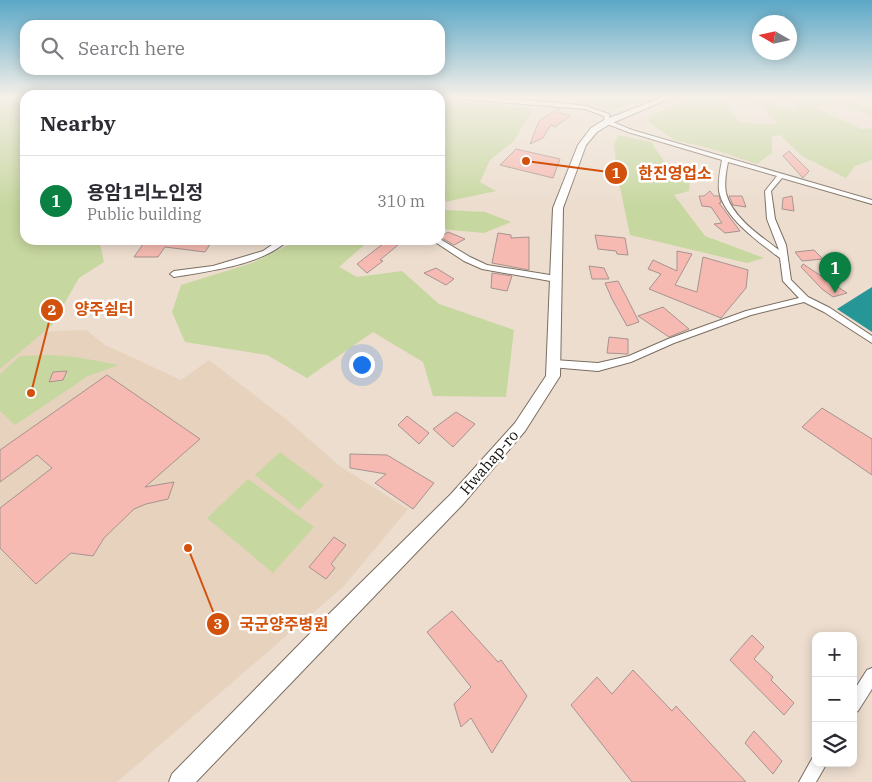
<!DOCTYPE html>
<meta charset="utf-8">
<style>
:root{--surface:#fff;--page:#f2f2f3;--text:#2b2b33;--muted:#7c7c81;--line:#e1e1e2;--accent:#0b8043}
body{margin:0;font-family:"IBM Plex Serif","Noto Sans KR",serif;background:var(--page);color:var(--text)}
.controls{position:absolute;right:15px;bottom:15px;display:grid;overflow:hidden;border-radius:10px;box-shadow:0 2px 12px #0003}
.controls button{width:45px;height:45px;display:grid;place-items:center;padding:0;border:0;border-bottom:1px solid var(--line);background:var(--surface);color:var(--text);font:25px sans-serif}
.compass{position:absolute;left:752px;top:15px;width:45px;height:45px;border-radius:50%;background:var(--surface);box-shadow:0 2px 12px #0003;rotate:279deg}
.you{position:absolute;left:361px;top:364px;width:18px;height:18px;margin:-12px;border:4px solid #fff;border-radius:50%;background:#1a73e8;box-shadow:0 0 0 8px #1a73e833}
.badge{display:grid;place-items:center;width:32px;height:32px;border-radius:50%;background:var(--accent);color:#fff;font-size:16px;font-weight:700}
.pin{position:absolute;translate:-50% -41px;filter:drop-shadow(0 1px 2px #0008)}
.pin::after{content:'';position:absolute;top:26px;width:18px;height:15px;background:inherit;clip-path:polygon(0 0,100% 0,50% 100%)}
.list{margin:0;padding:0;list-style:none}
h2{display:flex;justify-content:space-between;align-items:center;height:65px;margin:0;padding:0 20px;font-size:21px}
h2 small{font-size:16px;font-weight:400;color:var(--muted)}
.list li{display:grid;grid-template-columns:32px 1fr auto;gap:15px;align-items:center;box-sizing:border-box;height:90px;padding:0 20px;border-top:1px solid var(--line)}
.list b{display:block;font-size:19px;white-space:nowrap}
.list p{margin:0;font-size:16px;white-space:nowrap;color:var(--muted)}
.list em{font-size:16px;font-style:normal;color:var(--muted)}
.icon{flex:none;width:28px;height:28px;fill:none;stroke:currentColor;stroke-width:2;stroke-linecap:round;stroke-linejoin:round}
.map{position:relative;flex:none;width:872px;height:782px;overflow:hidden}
.search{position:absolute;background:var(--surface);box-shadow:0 2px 12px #0003;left:20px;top:20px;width:425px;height:55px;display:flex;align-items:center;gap:12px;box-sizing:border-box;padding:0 18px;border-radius:15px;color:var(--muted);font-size:19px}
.panel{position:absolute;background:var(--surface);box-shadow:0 2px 12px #0003;left:20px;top:90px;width:425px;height:155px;border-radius:15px}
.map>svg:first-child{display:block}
</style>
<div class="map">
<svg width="872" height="782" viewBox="0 0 872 782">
<rect width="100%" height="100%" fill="#ecddce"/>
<!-- built -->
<path fill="#e7d2be" d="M86 330 105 345 181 380 209 360 287 420 341 467 408 509 343 587 117 782H0V333Z"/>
<!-- green -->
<g fill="#c7d7a0">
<path d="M0 97H25V240H99L104 262 79 278 52 325 0 369Z"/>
<path d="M569 97C581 97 591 100 603 99L601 97H653L614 109 568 99Z"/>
<path d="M692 97H725L722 101 741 123 777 124 754 97 798 112 789 99 785 97H815L872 107V117L853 107 812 106 862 129 872 128V160L855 166 846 178 802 156 780 135 772 136V153L757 164 709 148 674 140 649 122 648 117Z"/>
<path d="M444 101 534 108 513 142 490 160 480 182 496 191 440 203V153L446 144 440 103Z"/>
<path d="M618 135 651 142 666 164 690 174 689 191 674 195 705 236 764 258 747 263 630 235 617 173 614 144Z"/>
<path d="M440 203 445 210 485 212 511 222 484 233 440 229Z"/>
<path d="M298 240H370L339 267 357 277 402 271 439 304 514 330 506 397 433 396 423 362 373 332 307 378 267 355 185 342 172 312 181 285 252 263Z"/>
<path d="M51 355 76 357 119 365 88 376 15 425 0 411V374L20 356Z"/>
<path d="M280 452 324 485 299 510 255 475Z"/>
<path d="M248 479 314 527 273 573 207 518Z"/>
</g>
<!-- water -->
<path fill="#279696" d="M872 287V332L837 309Z"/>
<!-- building -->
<g fill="#f6bab2" stroke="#a79390">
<path d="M557 109H559L558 112 570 116 555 127 551 125 543 138 530 144 539 121Z"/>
<path d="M516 149 560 159 553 178 500 165Z"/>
<path d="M789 151 809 171 803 178 783 156Z"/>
<path d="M710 191 714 196H719L721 203H719L740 231 725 233 714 224 722 223 711 207 702 206 699 196H704Z"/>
<path d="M729 196H742L746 207 733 205Z"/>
<path d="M792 196 794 211 782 209 783 198Z"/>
<path d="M448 232 465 239 454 245 440 237Z"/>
<path d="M498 233 511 235V238L529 237V270L492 263Z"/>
<path d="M595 235 625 238 628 255 617 254 616 251 598 249Z"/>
<path d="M146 240H213L205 252 165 247 158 257H134Z"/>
<path d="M388 240 398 245 380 260 383 261 367 273 357 264Z"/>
<path d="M814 250 823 259 802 261 795 252Z"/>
<path d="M677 251 692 254 675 285 697 292 703 257 748 270 746 288 721 318 649 289 661 274 648 269 653 260 677 271Z"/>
<path d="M803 264 847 293 833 297 822 289 801 267Z"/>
<path d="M589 266 604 268 609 279H592Z"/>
<path d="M436 268 454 279 446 285 424 273Z"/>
<path d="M492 273 512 276 507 291 491 288Z"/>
<path d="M618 281 627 298 639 322 627 326 612 299 605 283Z"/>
<path d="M663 307 689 329 669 337 638 316Z"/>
<path d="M609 337 628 339V354L607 353Z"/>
<path d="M67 371 63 380 49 382 53 372Z"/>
<path d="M107 375 200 439 145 487 174 482 168 499 146 504 134 509 104 538 93 556 71 553 36 584 0 548V508L52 468 37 455 0 482V450Z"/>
<path d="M822 408 872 439V475L802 427Z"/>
<path d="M456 412 475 424 453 447 433 429Z"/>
<path d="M407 416 429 433 419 444 398 425Z"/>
<path d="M350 454 387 455 434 483 413 509 375 483 386 474 350 468Z"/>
<path d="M334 537 346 545 331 564 335 568 326 579 309 567Z"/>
<path d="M452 611 498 662 501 660 527 696 492 753 471 718 461 727 454 704 471 687 427 632Z"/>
<path d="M752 635 764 647 754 659 773 677 771 680 794 703 784 715 730 660Z"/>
<path d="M633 670 672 711 676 706 746 782H632L571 705 597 677 612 694Z"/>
<path d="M754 731 782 761 773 774 745 743Z"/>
</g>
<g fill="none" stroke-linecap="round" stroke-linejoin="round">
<!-- minor casing -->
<g stroke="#7b6e61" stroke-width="2">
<g id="minor">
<path d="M458 97H480L561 103 586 106 609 114 610 121 632 130 872 200V204L782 178 771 191 775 219 786 245 791 280 808 297 830 308 872 336V343L824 312 804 302 751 315 674 343 631 362 598 371 551 367 549 364 551 361 554 360 598 363 629 356 668 339 746 311 799 298 783 281 780 258C760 243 724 218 719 191 718 181 720 170 722 160L628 132 605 123 604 116 585 109 461 99ZM728 162 777 176 765 191 767 219 779 250C760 236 732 217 726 193 724 183 726 172 728 162Z"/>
<path d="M440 239 470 257 487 265 556 276 560 279 556 282 482 269 464 261 432 240Z"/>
<path d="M279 240H288C263 265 208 271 174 277L170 274 174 271 213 266 263 251Z"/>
<path d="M872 668V689L858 711 853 714V692L867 670Z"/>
<path d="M816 756V763H827L816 782H799L813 757Z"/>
</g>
</g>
<!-- secondary casing -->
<g stroke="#7b6e61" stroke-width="2">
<path id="secondary" d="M663 97H673L610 124 597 132 586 145 563 208 560 376 525 431 463 504 196 782H169L172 774 331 612 451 494 515 423 546 376 553 208 578 145 591 128 604 120Z"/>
</g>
<!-- minor -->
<use href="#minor" fill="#fff" fill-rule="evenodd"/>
<!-- secondary -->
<use href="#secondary" fill="#fff" fill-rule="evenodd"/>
</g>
<!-- sky -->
<linearGradient id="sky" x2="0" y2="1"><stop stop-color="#5ba8c7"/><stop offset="0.47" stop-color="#f6f0e9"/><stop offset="1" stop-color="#f6f0e9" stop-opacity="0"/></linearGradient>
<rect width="872" height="206" fill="url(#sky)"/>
<g text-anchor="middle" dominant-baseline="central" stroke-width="5" stroke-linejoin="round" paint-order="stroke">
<!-- street labels -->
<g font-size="15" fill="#100b07" stroke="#fff">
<text transform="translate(489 462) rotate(-49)">Hwahap-ro</text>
</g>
</g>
<!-- callouts -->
<path fill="none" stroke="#d2510c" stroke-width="2" d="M526 161L616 173M31 393L52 310M188 548L218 624"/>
<g fill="#d2510c" stroke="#fff" stroke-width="2">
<circle cx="526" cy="161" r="5"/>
<circle cx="31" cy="393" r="5"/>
<circle cx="188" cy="548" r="5"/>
<circle cx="616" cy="173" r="12"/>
<circle cx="52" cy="310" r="12"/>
<circle cx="218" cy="624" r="12"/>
</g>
<g font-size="15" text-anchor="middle" font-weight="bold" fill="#fff">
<text x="616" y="178">1</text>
<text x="52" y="315">2</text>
<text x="218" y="629">3</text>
</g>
<g font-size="16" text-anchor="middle" font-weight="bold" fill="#d2510c" stroke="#fff" stroke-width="5" stroke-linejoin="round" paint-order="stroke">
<text x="675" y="179">한진영업소</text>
<text x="104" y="315">양주쉼터</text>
<text x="284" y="630">국군양주병원</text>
</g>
</svg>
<div class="controls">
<button>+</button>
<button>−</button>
<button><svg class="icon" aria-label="layers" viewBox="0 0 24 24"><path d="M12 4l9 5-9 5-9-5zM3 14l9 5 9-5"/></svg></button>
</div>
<svg class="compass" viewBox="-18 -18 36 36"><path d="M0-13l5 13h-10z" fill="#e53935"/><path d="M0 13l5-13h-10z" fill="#7c7c81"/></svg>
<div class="you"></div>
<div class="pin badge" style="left:835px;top:293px">1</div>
<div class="search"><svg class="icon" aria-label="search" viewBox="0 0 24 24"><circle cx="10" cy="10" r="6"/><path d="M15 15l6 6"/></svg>Search here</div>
<section class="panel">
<h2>Nearby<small></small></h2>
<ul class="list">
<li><span class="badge">1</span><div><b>용암1리노인정</b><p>Public building</p></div><em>310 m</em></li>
</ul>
</section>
</div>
